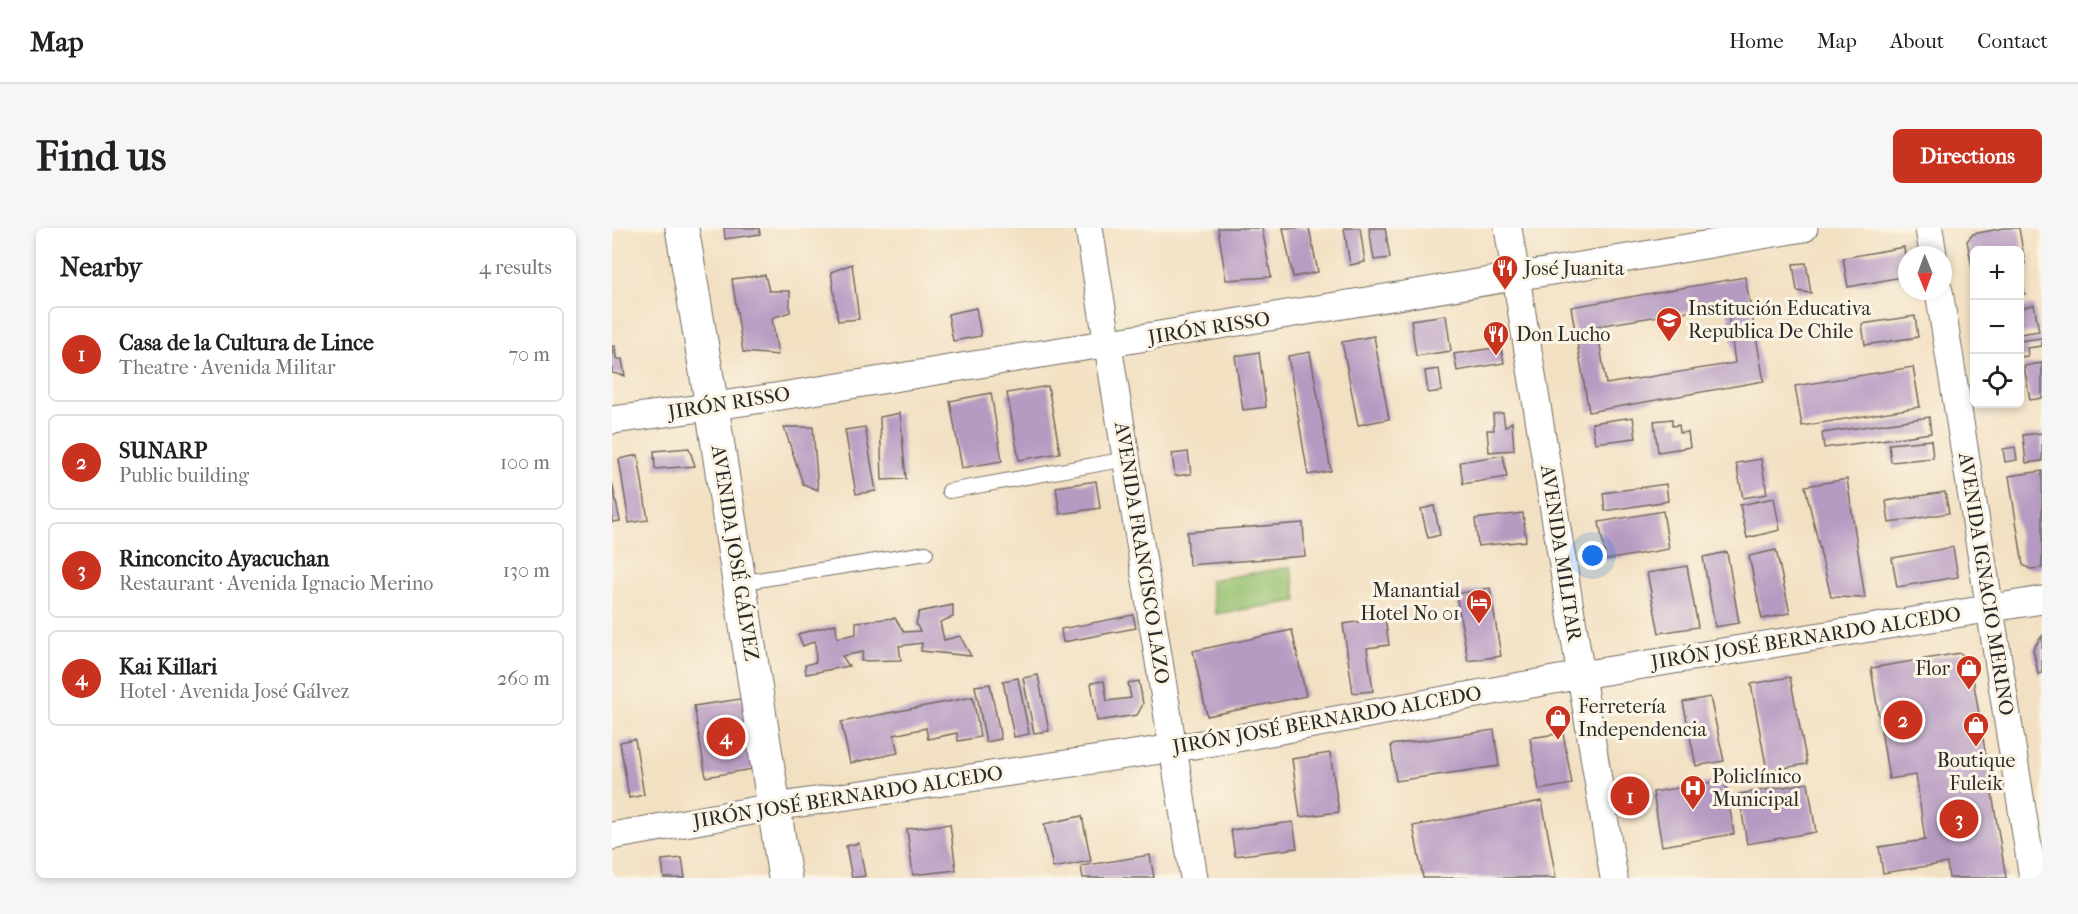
<!DOCTYPE html>
<meta charset="utf-8">
<style>
:root{--surface:#fff;--page:#f6f6f6;--text:#202124;--muted:#757577;--line:#e0e0e0;--accent:#c8321e}
body{margin:0;font-family:"IM FELL French Canon",serif;background:var(--page);color:var(--text)}
.controls{position:absolute;right:18px;top:18px;display:grid;overflow:hidden;border-radius:9px;box-shadow:0 3px 9px #0003}
.controls button{width:54px;height:54px;display:grid;place-items:center;padding:0;border:0;border-bottom:2px solid var(--line);background:var(--surface);color:var(--text);font:30px sans-serif}
.compass{position:absolute;left:1286px;top:18px;width:54px;height:54px;border-radius:50%;background:var(--surface);box-shadow:0 3px 9px #0003;rotate:179deg}
.you{position:absolute;left:981px;top:328px;width:21px;height:21px;margin:-15px;border:4px solid #fff;border-radius:50%;background:#1a73e8;box-shadow:0 0 0 9px #1a73e833}
.badge{display:grid;place-items:center;width:39px;height:39px;border-radius:50%;background:var(--accent);color:#fff;font-size:20px;font-weight:700}
.pin{position:absolute;translate:-50% -50%;border:3px solid #fff;box-shadow:0 2px 6px #0006}
.list{margin:0;padding:0;list-style:none}
h2{display:flex;justify-content:space-between;align-items:center;height:78px;margin:0;padding:0 24px;font-size:26px}
h2 small{font-size:20px;font-weight:400;color:var(--muted)}
.list li{display:grid;grid-template-columns:39px 1fr auto;gap:18px;align-items:center;box-sizing:border-box;height:96px;margin:0 12px 12px;padding:0 12px;border:2px solid var(--line);border-radius:9px}
.list b{display:block;font-size:22px;white-space:nowrap}
.list p{margin:0;font-size:20px;white-space:nowrap;color:var(--muted)}
.list em{font-size:20px;font-style:normal;color:var(--muted)}
.icon{flex:none;width:33px;height:33px;fill:none;stroke:currentColor;stroke-width:2;stroke-linecap:round;stroke-linejoin:round}
.map{position:relative;flex:none;width:1430px;height:650px;overflow:hidden;border-radius:9px}
header{display:flex;align-items:center;gap:36px;box-sizing:border-box;height:84px;padding:0 30px;background:var(--surface);border-bottom:2px solid var(--line)}
header strong{font-size:28px}
nav{display:flex;gap:33px;margin-inline-start:auto;font-size:21px}
.intro{display:flex;align-items:center;justify-content:space-between;box-sizing:border-box;height:144px;padding:0 36px}
h1{margin:0;font-size:42px}
.button{padding:15px 27px;border-radius:9px;background:var(--accent);color:#fff;font-size:21px;font-weight:700}
main{display:flex;gap:36px;padding:0 36px}
aside{flex:1;background:var(--surface);border-radius:9px;box-shadow:0 3px 9px #0003}
.map>svg:first-child{display:block}
</style>
<header>
<strong>Map</strong>
<nav><a>Home</a><a>Map</a><a>About</a><a>Contact</a></nav>
</header>
<div class="intro"><h1>Find us</h1><a class="button">Directions</a></div>
<main>
<aside>
<h2>Nearby<small>4 results</small></h2>
<ul class="list">
<li><span class="badge">1</span><div><b>Casa de la Cultura de Lince</b><p>Theatre · Avenida Militar</p></div><em>70 m</em></li>
<li><span class="badge">2</span><div><b>SUNARP</b><p>Public building</p></div><em>100 m</em></li>
<li><span class="badge">3</span><div><b>Rinconcito Ayacuchan</b><p>Restaurant · Avenida Ignacio Merino</p></div><em>130 m</em></li>
<li><span class="badge">4</span><div><b>Kai Killari</b><p>Hotel · Avenida José Gálvez</p></div><em>260 m</em></li>
</ul>
</aside>
<div class="map">
<svg width="1430" height="650" viewBox="0 0 1430 650">
<rect width="100%" height="100%" fill="#fcf5e5"/>
<filter id="ink" filterUnits="userSpaceOnUse"><feTurbulence type="fractalNoise" baseFrequency=".0167" numOctaves="2"/><feDisplacementMap in="SourceGraphic" scale="12" xChannelSelector="R" yChannelSelector="G"/><feConvolveMatrix kernelMatrix="1 2 1 2 8 2 1 2 1" color-interpolation-filters="sRGB"/></filter>
<filter id="wash" filterUnits="userSpaceOnUse"><feTurbulence type="fractalNoise" baseFrequency=".008" numOctaves="4" result="noise"/><feDisplacementMap in="SourceGraphic" scale="24" xChannelSelector="R" yChannelSelector="G"/><feGaussianBlur stdDeviation="1.35" result="paint"/><feColorMatrix in="noise" values="0 0 0 0 0 0 0 0 0 0 0 0 0 0 0 0 0 1.4 0 .05"/><feComposite in="paint" operator="in"/></filter>
<g filter="url(#wash)">
<rect width="100%" height="100%" fill="#f2e0c2"/>
<!-- green -->
<path fill="#96c16f" stroke="#60764d" stroke-width="1.5" d="M679 339 685 373 604 386 598 352Z"/>
<g id="blocks">
<!-- building -->
<g fill="#b59ac2" fill-rule="evenodd">
<path d="M112 0H147L148 6 113 11Z"/>
<path d="M606 0H650L659 49 614 52Z"/>
<path d="M671 0H697L706 44 681 49Z"/>
<path d="M732 0H748L753 34 738 37Z"/>
<path d="M757 0H773L778 30 762 32Z"/>
<path d="M1392 0H1407L1413 36H1408V22H1362L1361 44 1355 13 1361 6Z"/>
<path d="M1292 19 1295 48 1236 59 1231 30Z"/>
<path d="M1194 35 1199 65 1185 63 1181 36Z"/>
<path d="M240 36 247 91 226 93 219 44Z"/>
<path d="M1408 43 1413 66 1408 67Z"/>
<path d="M153 47 157 63H178V84L160 90 166 127 131 124 120 51Z"/>
<path d="M1133 49 1152 153 977 184 959 79ZM1115 77 1123 135 994 156 985 98Z"/>
<path d="M1422 77 1427 103 1408 106V80Z"/>
<path d="M364 80 369 108 341 113 336 86Z"/>
<path d="M834 87 839 123 804 128 799 92Z"/>
<path d="M1303 88 1306 109 1253 117 1250 96Z"/>
<path d="M762 108 777 191 746 197 730 114Z"/>
<path d="M1429 110 1430 118 1415 120 1416 128 1408 129V113Z"/>
<path d="M0 118H3L4 131H10L13 148 0 145Z"/>
<path d="M889 119 892 135 845 143 842 126Z"/>
<path d="M647 124 654 179 631 182 623 128Z"/>
<path d="M698 124 719 243 696 247 676 128Z"/>
<path d="M1430 135V170L1418 172 1412 138Z"/>
<path d="M1301 139 1308 179 1190 198 1183 158Z"/>
<path d="M827 141 830 163 816 165 813 143Z"/>
<path d="M436 158 448 225 407 232 395 165Z"/>
<path d="M379 165 390 233 350 240 338 173Z"/>
<path d="M288 185 294 251 270 252 268 189Z"/>
<path d="M891 185 893 199 900 194 902 222 877 224 875 202H882L881 186Z"/>
<path d="M1021 189 1024 210 983 215 980 195Z"/>
<path d="M1317 189 1319 205 1212 220 1210 205Z"/>
<path d="M1060 191V198L1067 197 1068 205 1076 204 1078 219 1046 224 1042 193Z"/>
<path d="M172 199H201L206 262 191 256Z"/>
<path d="M253 199 264 263 244 266 233 202Z"/>
<path d="M1430 205V233L1414 235 1411 207Z"/>
<path d="M1319 212 1321 230 1279 234 1277 216Z"/>
<path d="M1403 219 1405 232 1393 234 1391 221Z"/>
<path d="M77 220 83 238 43 241 42 223Z"/>
<path d="M576 224 579 246 563 248 560 226Z"/>
<path d="M26 227 36 292 17 295 7 231Z"/>
<path d="M891 227 895 249 851 256 848 234Z"/>
<path d="M1149 231 1155 266 1131 270 1124 235Z"/>
<path d="M1430 243V340L1418 341 1411 337 1397 248Z"/>
<path d="M1235 251 1253 370 1219 369 1193 258Z"/>
<path d="M484 253 488 280 448 286 444 259Z"/>
<path d="M0 254 8 293 0 294Z"/>
<path d="M1054 256 1056 273 993 283 991 265Z"/>
<path d="M1333 264 1337 285 1277 295 1274 273Z"/>
<path d="M1162 270 1168 302 1135 310 1128 277Z"/>
<path d="M822 278 828 307 816 310 809 281Z"/>
<path d="M1051 283 1057 321 994 332 987 294Z"/>
<path d="M911 285 914 313 866 318 863 291Z"/>
<path d="M691 295 693 328 577 337 575 304Z"/>
<path d="M1341 319 1346 349 1285 359 1280 330Z"/>
<path d="M1164 322 1178 385 1150 391 1137 328Z"/>
<path d="M1115 324 1127 395 1103 399 1091 329Z"/>
<path d="M1075 338 1086 399 1047 405 1035 345Z"/>
<path d="M878 360 889 428 856 433 844 366Z"/>
<path d="M341 377V389L328 394 332 412 348 408 359 428 309 423 310 415 287 418 289 432 249 433 251 424 230 428 237 438 194 446 193 437 204 434 203 413 191 418 186 406 224 396 225 410 244 406V394L283 390 292 404 308 403 304 396 307 384Z"/>
<path d="M521 387 524 400 451 414 449 401Z"/>
<path d="M773 390 777 417 755 420 761 463 741 465 731 396Z"/>
<path d="M680 402 694 468 595 488 581 423Z"/>
<path d="M1430 408V445L1426 446 1421 421Z"/>
<path d="M1348 425 1358 432 1394 650H1337L1335 635 1271 645 1267 619 1313 612 1304 547 1277 551 1259 440Z"/>
<path d="M426 447 437 503 422 505 411 450Z"/>
<path d="M1178 449 1195 536 1155 543 1139 456Z"/>
<path d="M406 450 417 506 402 509 391 453Z"/>
<path d="M492 453 495 473 519 470 516 455 527 453 531 476 525 487 485 493 479 455Z"/>
<path d="M378 456 389 511 374 514 363 458Z"/>
<path d="M361 469 368 509 346 513 345 505 316 511 314 500 282 507 286 525 238 535 229 494Z"/>
<path d="M1098 469 1112 533 1084 538 1071 474Z"/>
<path d="M135 470 147 540 94 549 82 478Z"/>
<path d="M882 502 887 538 784 553 779 517Z"/>
<path d="M951 505 960 556 927 562 918 510Z"/>
<path d="M23 511 32 567 17 570 8 514Z"/>
<path d="M718 525 727 584 688 589 680 531Z"/>
<path d="M1113 552 1122 606 1050 618 1041 564Z"/>
<path d="M1196 555 1204 604 1135 616 1127 566Z"/>
<path d="M930 573 944 650H811L801 598Z"/>
<path d="M470 588 479 633 441 640 432 596Z"/>
<path d="M681 594 685 620 623 628 619 602Z"/>
<path d="M338 596 344 642 301 647 295 601Z"/>
<path d="M247 615 253 648 240 650 234 618Z"/>
<path d="M538 627 542 650H471L469 638Z"/>
<path d="M70 630 73 650H52L50 632Z"/>
</g>
</g>
</g>
<g filter="url(#ink)">
<use href="#blocks" fill-opacity="0" stroke="#716a60" stroke-width="1.5"/>
<g fill="none" stroke-linecap="round" stroke-linejoin="round">
<!-- lane casing -->
<g stroke="#716a60" stroke-width="16">
<g id="lane">
<path d="M337 263 515 231"/>
<path d="M127 355 314 325"/>
</g>
</g>
<!-- street casing -->
<g stroke="#716a60" stroke-width="29">
<g id="street">
<path d="M477 0 582 650"/>
<path d="M896 0 1002 650"/>
<path d="M1317 0 1321 27"/>
<path d="M1327 63 1421 650"/>
<path d="M0 192C166 171 332 141 498 115 729 78 961 40 1192 0"/>
<path d="M0 608 162 579 609 513 969 447 1430 372"/>
</g>
</g>
<!-- secondary casing -->
<g stroke="#716a60" stroke-width="35">
<path id="secondary" d="M70 0 100 179 173 650"/>
</g>
<!-- lane -->
<use href="#lane" stroke="#fff" stroke-width="14"/>
<!-- street -->
<use href="#street" stroke="#fff" stroke-width="27"/>
<!-- secondary -->
<use href="#secondary" stroke="#fff" stroke-width="33"/>
</g>
</g>
<!-- icons -->
<defs>
<g id="restaurant-pin" transform="scale(1.35)"><path d="M0 17L-7.5 6A9.5 9.5 0 1 1 7.5 6Z" fill="#c8321e" stroke="#fcf5e5"/><path d="M-5-6h1v4h1v-4h1v4h1v-4h1v5L-1.5 .5V6h-2V.5L-5-1ZM5-6V6H3V1.5H1.5Q1.5-4 5-6Z" fill="#fff"/></g>
<g id="school-pin" transform="scale(1.35)"><path d="M0 17L-7.5 6A9.5 9.5 0 1 1 7.5 6Z" fill="#c8321e" stroke="#fcf5e5"/><path d="M0-5L7-2L0 1L-7-2ZM-4 1L0 2.5L4 1V4Q0 6-4 4Z" fill="#fff"/></g>
<g id="hotel-pin" transform="scale(1.35)"><path d="M0 17L-7.5 6A9.5 9.5 0 1 1 7.5 6Z" fill="#c8321e" stroke="#fcf5e5"/><path d="M-6-4.5h1.5V1H6V5H4.5V3h-9V5H-6ZM-4 0a1.8 1.8 0 1 1 3.6 0ZM.5 0V-2.5h3Q6-2.5 6 0Z" fill="#fff"/></g>
<g id="shop-pin" transform="scale(1.35)"><path d="M0 17L-7.5 6A9.5 9.5 0 1 1 7.5 6Z" fill="#c8321e" stroke="#fcf5e5"/><path d="M-5-2.5h2.3a2.7 3.5 0 0 1 5.4 0H5L5.5 6h-11ZM-1.5-2.5h3a1.5 2.3 0 0 0-3 0Z" fill="#fff"/></g>
<g id="hospital-pin" transform="scale(1.35)"><path d="M0 17L-7.5 6A9.5 9.5 0 1 1 7.5 6Z" fill="#c8321e" stroke="#fcf5e5"/><path d="M-5-5h3v3.5h4V-5h3V5h-3V1.5h-4V5h-3Z" fill="#fff"/></g>
</defs>
<g fill-rule="evenodd">
<use href="#restaurant-pin" x="893" y="40"/>
<use href="#school-pin" x="1057" y="92"/>
<use href="#restaurant-pin" x="884" y="106"/>
<use href="#hotel-pin" x="867" y="374"/>
<use href="#shop-pin" x="1357" y="440"/>
<use href="#shop-pin" x="946" y="490"/>
<use href="#shop-pin" x="1364" y="497"/>
<use href="#hospital-pin" x="1081" y="560"/>
</g>
<g text-anchor="middle" dominant-baseline="central" stroke-width="6" stroke-linejoin="round" paint-order="stroke">
<!-- poi labels -->
<g font-size="20" fill="#2b2b2b" stroke="#fcf5e5" text-anchor="start">
<text x="912" y="40">José Juanita</text>
<text x="1076" y="80">Institución Educativa<tspan x="1076" dy="23">Republica De Chile</tspan></text>
<text x="904" y="106">Don Lucho</text>
<text x="848" y="362" text-anchor="end">Manantial<tspan x="848" dy="23">Hotel No 01</tspan></text>
<text x="1338" y="440" text-anchor="end">Flor</text>
<text x="966" y="478">Ferretería<tspan x="966" dy="23">Independencia</tspan></text>
<text x="1364" y="532" text-anchor="middle">Boutique<tspan x="1364" dy="23">Fuleik</tspan></text>
<text x="1100" y="548">Policlínico<tspan x="1100" dy="23">Municipal</tspan></text>
</g>
<!-- street labels -->
<g font-size="20" fill="#2b2b2b" stroke="#fcf5e5">
<text transform="translate(597 100) rotate(-9)">JIRÓN RISSO</text>
<text transform="translate(117 175) rotate(-9)">JIRÓN RISSO</text>
<text transform="translate(123 325) rotate(81)">AVENIDA JOSÉ GÁLVEZ</text>
<text transform="translate(530 325) rotate(81)">AVENIDA FRANCISCO LAZO</text>
<text transform="translate(949 325) rotate(81)">AVENIDA MILITAR</text>
<text transform="translate(1374 356) rotate(81)">AVENIDA IGNACIO MERINO</text>
<text transform="translate(1194 410) rotate(-9)">JIRÓN JOSÉ BERNARDO ALCEDO</text>
<text transform="translate(715 492) rotate(-10)">JIRÓN JOSÉ BERNARDO ALCEDO</text>
<text transform="translate(236 569) rotate(-9)">JIRÓN JOSÉ BERNARDO ALCEDO</text>
</g>
</g>
</svg>
<div class="controls">
<button>+</button>
<button>−</button>
<button><svg class="icon" aria-label="locate" viewBox="0 0 24 24"><circle cx="12" cy="12" r="6"/><path d="M12 2v4M12 18v4M2 12h4M18 12h4"/></svg></button>
</div>
<svg class="compass" viewBox="-18 -18 36 36"><path d="M0-13l5 13h-10z" fill="#e53935"/><path d="M0 13l5-13h-10z" fill="#757577"/></svg>
<div class="you"></div>
<div class="pin badge" style="left:1018px;top:568px">1</div>
<div class="pin badge" style="left:1291px;top:492px">2</div>
<div class="pin badge" style="left:1347px;top:591px">3</div>
<div class="pin badge" style="left:114px;top:509px">4</div>
</div>
</main>
